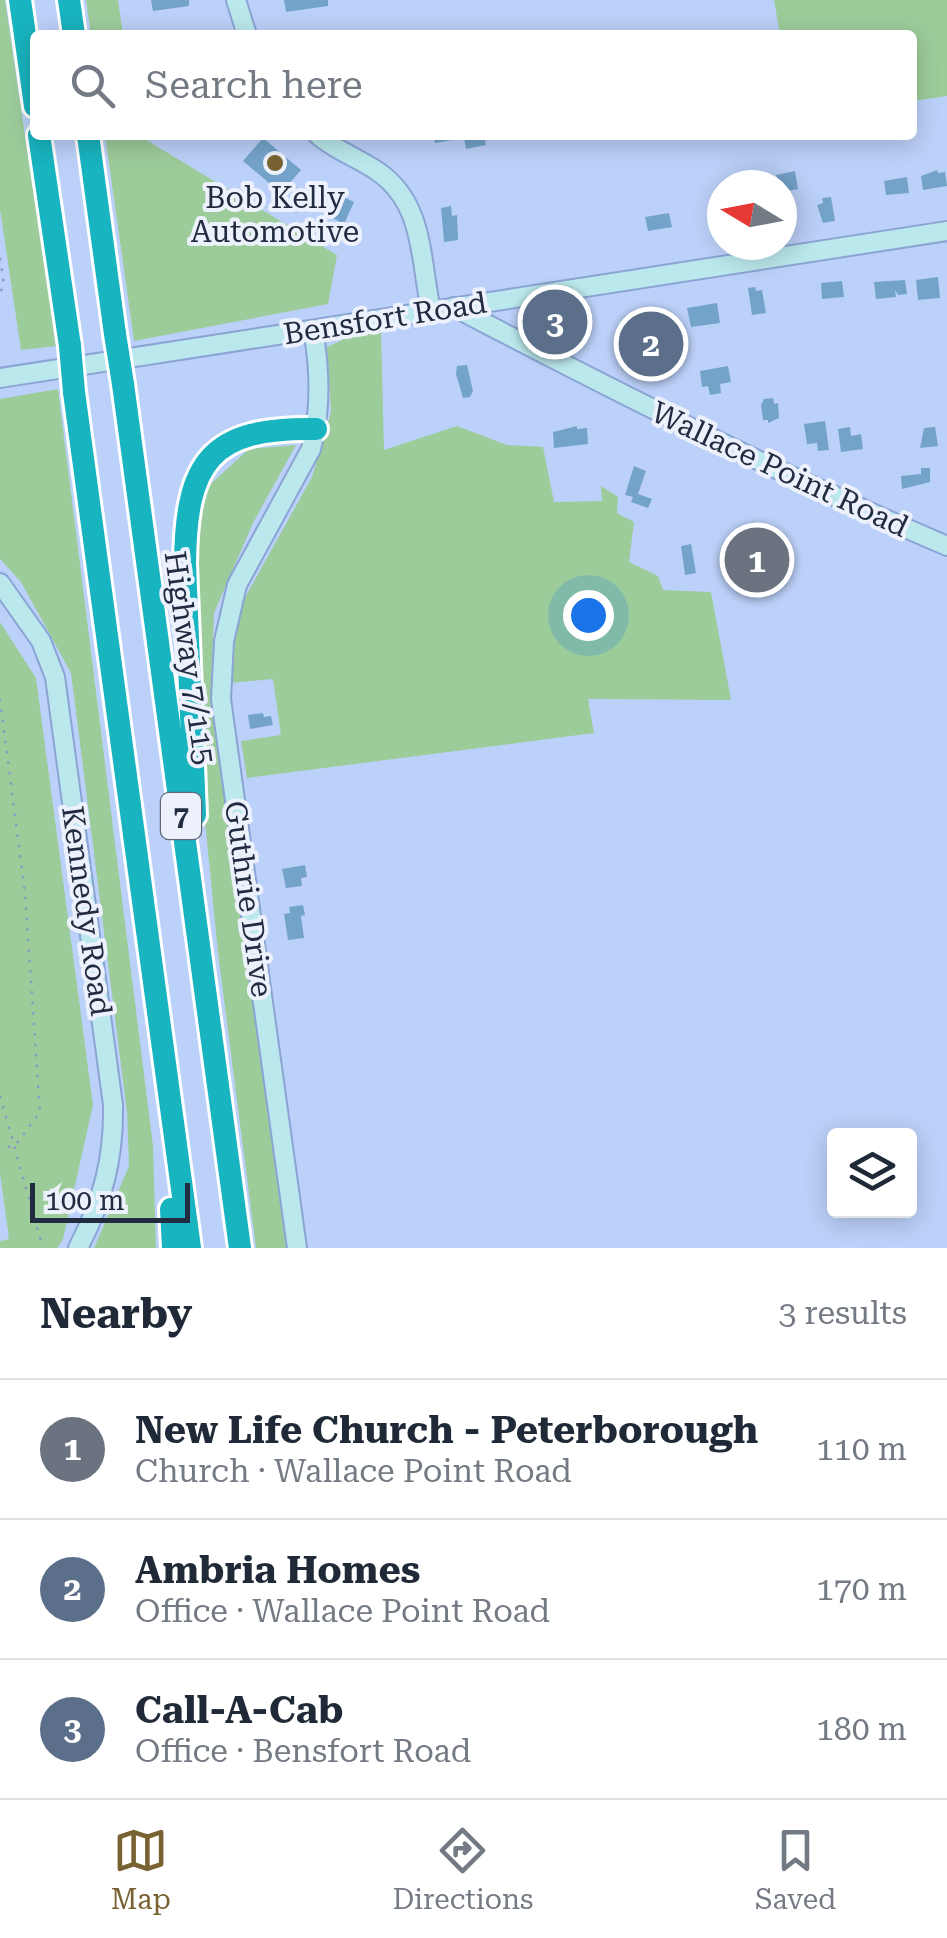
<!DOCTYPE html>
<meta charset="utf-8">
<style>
:root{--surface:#fff;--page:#f2f2f3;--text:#1f2937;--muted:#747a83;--line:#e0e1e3;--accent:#796232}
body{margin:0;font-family:"Roboto Serif",serif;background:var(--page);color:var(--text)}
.controls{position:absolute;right:30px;bottom:30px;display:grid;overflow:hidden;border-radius:10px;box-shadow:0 5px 25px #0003}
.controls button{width:90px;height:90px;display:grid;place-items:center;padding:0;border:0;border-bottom:2px solid var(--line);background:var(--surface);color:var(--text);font:50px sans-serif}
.compass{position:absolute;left:707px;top:170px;width:90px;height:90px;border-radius:50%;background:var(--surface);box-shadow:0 5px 25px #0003;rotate:280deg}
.scale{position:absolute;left:30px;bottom:25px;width:160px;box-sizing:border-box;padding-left:10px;border:5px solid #222c40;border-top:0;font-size:28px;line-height:35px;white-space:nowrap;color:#222c40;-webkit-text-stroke:8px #ecf1fc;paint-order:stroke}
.you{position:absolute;left:588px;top:615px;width:35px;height:35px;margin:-25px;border:8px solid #fff;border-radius:50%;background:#1a73e8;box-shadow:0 0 0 15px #1a73e833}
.badge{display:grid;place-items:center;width:65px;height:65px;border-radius:50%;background:var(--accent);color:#fff;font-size:32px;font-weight:700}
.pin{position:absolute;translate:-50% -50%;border:5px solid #fff;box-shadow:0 2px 10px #0006}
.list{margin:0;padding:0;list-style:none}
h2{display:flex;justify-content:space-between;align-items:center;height:130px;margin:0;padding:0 40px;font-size:42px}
h2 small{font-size:32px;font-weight:400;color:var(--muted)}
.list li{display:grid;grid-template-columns:65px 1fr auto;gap:30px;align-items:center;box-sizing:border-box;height:140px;padding:0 40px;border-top:2px solid var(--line)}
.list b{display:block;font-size:38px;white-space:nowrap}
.list p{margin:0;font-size:32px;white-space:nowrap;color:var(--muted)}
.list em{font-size:32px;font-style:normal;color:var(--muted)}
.icon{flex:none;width:55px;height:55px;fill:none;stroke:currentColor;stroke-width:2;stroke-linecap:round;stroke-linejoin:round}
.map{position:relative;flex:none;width:947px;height:1248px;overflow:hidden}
.search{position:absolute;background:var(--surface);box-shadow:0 5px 25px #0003;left:30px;right:30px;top:30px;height:110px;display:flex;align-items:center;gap:25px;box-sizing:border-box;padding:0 35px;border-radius:10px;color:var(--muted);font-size:38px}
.sheet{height:550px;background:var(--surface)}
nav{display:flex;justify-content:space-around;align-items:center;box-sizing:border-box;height:140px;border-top:2px solid var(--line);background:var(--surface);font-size:28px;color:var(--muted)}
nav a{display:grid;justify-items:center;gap:5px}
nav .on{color:var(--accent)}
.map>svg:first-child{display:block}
</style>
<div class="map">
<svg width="947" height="1248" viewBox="0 0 947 1248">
<rect width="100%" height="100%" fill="#bcd1f9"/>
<!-- green -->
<g fill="#9dcc9b">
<path d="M0 0H5L56 346 21 350 0 209Z"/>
<path d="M86 0H118L123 35H91Z"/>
<path d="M774 0H947V96L912 101V35H780Z"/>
<path d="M105 135H138L337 255 328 304 134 341Z"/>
<path d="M381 330 384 450 457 426 507 445 543 447 554 502 602 501 601 486 618 497 617 513 634 522 629 562 658 576 663 590 711 592 731 700 588 699 594 733 247 778 241 741 281 735 273 679 230 683 238 610 312 477 331 412 327 347 361 331Z"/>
<path d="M58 389 153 1146 156 1248H94L129 1166 127 1112 71 673 21 582 0 559V399Z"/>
<path d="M296 445 253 523 214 613 211 691 287 1248H256L218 953 205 821 193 559 205 489 249 449Z"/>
<path d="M0 622 36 678 93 1105 63 1239 57 1248H0V1241L9 1239 0 1173Z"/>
</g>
<!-- building -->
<g fill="#74a3ca">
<path d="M151 0H189V6L153 11Z"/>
<path d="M284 0H328V6L286 12Z"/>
<path d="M434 135H484L486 145 466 149 464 138 435 143Z"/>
<path d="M263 138 301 170 281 193 243 161Z"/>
<path d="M937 170 938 173 945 172 947 186 923 190 921 176Z"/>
<path d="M795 171 798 189 782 192 776 175Z"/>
<path d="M907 177 909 193 886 195 884 181Z"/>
<path d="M335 193 354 202 344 224 325 214Z"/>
<path d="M831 197 835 221 823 223 817 205 823 203 822 198Z"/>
<path d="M451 206 452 216 457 215 458 240 444 242 441 208Z"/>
<path d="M669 213 672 227 648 231 645 217Z"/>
<path d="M938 277 940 298 918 300 916 280Z"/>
<path d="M905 280 907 294 898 295 895 290 896 297 876 299 874 282Z"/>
<path d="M842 281 844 297 822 299 821 283Z"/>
<path d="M755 287 756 291 762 290 766 313 752 315 748 288Z"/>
<path d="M717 303 720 323 691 327 687 308Z"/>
<path d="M540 312 565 315V328L540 325Z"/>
<path d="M666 336 668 349 639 353 637 341Z"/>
<path d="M467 365 473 391 470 397 463 398 456 374 457 366Z"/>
<path d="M728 366 731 382 720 384 721 393 710 395 708 386 702 387 700 371Z"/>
<path d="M773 398 774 404 778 403 779 418 768 423V420H763L761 405 764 399Z"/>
<path d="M825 421 829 450 818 451 817 443 807 444 804 424Z"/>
<path d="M577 426V429L587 428 588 444 554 448 553 432Z"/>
<path d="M850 427 851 436 861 434 863 449 841 452 838 429Z"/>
<path d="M935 427 938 446 920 448 924 428Z"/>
<path d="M634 466 646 471 638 494 652 499 648 508 631 502 633 497 625 495Z"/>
<path d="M921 468H930V482L902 489 901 476 921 474Z"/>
<path d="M763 543 765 555 772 554 776 574 769 576 770 581 739 587 735 566 741 565 738 548Z"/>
<path d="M691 544 696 573 685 575 681 546Z"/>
<path d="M263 713 264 717 271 716 273 725 250 729 248 715Z"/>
<path d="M305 865 307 877 301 878 302 886 286 888 282 869Z"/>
<path d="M303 905 305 915 301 916 304 938 288 940 284 914 290 913 289 907Z"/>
</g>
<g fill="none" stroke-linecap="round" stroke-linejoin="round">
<!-- secondary casing -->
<g stroke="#8ca4d5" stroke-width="22">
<g id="secondary">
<path d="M236 0 247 35"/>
<path d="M318 135C335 150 358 158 377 171 425 203 420 261 431 310"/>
<path d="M454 307C616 392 779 474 947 546"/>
<path d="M0 378 947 231"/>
<path d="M0 583 41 641 55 677 113 1105C114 1159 103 1200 78 1248"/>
<path d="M297 1248 221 699 224 641 237 585 311 449C321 411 320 369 313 330"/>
</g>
</g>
<!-- highway casing -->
<g stroke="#fff" stroke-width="28">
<g id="highway">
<path d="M20 0 35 106"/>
<path d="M69 0 74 35"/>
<path d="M39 135 70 346"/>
<path d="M88 135 115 334"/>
<path d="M123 384 240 1248"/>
<path d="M74 392 190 1248"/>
<path d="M195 815 185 564C186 462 210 427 316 429"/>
<path d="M171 1209 173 1248"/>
</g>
</g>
<!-- path -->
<g stroke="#8a9bbd" stroke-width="2.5" stroke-dasharray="2.5 8" stroke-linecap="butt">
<path d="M0 258 4 284 0 293"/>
<path d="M0 699 25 893 40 1112 15 1146 0 1148"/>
<path d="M0 1096 43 1248"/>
</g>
<!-- secondary -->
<use href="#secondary" stroke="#bae8ec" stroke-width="18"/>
<!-- highway -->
<use href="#highway" stroke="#18b4c0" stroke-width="22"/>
<!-- highway-bridge casing -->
<g stroke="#fff" stroke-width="28" stroke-linecap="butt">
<g id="highway-bridge">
<path d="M115 334 123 384"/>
<path d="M70 346 74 392"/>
</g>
</g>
<!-- highway-bridge -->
<use href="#highway-bridge" stroke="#18b4c0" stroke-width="22"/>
</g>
<!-- markers -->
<circle fill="#796232" stroke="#ecf1fc" stroke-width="4" cx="275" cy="163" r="10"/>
<g text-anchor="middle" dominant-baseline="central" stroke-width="8" stroke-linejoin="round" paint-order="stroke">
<!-- shield labels -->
<rect fill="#ecf1fc" stroke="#5f6778" stroke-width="2.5" x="161" y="793" width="40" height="46" rx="8"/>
<g font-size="28" font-weight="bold" fill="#222c40">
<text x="181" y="816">7</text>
</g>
<!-- poi labels -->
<g font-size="30" fill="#222c40" stroke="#ecf1fc">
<text x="275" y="197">Bob Kelly<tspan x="275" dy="34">Automotive</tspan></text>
</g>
<!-- street labels -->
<g font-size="30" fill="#222c40" stroke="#ecf1fc">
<text transform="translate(385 318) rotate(-9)">Bensfort Road</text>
<text transform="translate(780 469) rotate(25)">Wallace Point Road</text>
<text transform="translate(190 658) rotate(82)">Highway 7/115</text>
<text transform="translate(249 899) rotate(82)">Guthrie Drive</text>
<text transform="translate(87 911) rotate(82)">Kennedy Road</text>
</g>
</g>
</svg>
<div class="controls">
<button><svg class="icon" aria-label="layers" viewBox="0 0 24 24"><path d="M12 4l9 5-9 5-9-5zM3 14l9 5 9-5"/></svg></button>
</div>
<svg class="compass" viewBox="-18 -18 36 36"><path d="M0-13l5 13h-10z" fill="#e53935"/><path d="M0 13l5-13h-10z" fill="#747a83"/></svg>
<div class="scale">100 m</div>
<div class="you"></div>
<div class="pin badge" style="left:757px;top:560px;background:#6b7280">1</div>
<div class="pin badge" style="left:651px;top:344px;background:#5c6f8a">2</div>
<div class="pin badge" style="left:555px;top:322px;background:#5c6f8a">3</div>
<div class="search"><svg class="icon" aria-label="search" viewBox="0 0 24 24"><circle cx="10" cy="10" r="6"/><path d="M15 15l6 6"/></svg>Search here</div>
</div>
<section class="sheet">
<h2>Nearby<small>3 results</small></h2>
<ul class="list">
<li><span class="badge" style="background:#6b7280">1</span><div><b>New Life Church - Peterborough</b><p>Church · Wallace Point Road</p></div><em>110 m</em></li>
<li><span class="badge" style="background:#5c6f8a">2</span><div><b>Ambria Homes</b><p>Office · Wallace Point Road</p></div><em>170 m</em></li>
<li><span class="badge" style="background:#5c6f8a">3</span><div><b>Call-A-Cab</b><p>Office · Bensfort Road</p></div><em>180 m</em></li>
</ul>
</section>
<nav>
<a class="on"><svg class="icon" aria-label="map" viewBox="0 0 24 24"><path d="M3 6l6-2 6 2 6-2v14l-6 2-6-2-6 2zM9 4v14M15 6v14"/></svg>Map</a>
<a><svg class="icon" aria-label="directions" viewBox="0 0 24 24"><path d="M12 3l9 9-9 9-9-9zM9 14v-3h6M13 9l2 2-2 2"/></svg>Directions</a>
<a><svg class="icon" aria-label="saved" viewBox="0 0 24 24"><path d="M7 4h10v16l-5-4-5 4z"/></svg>Saved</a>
</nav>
